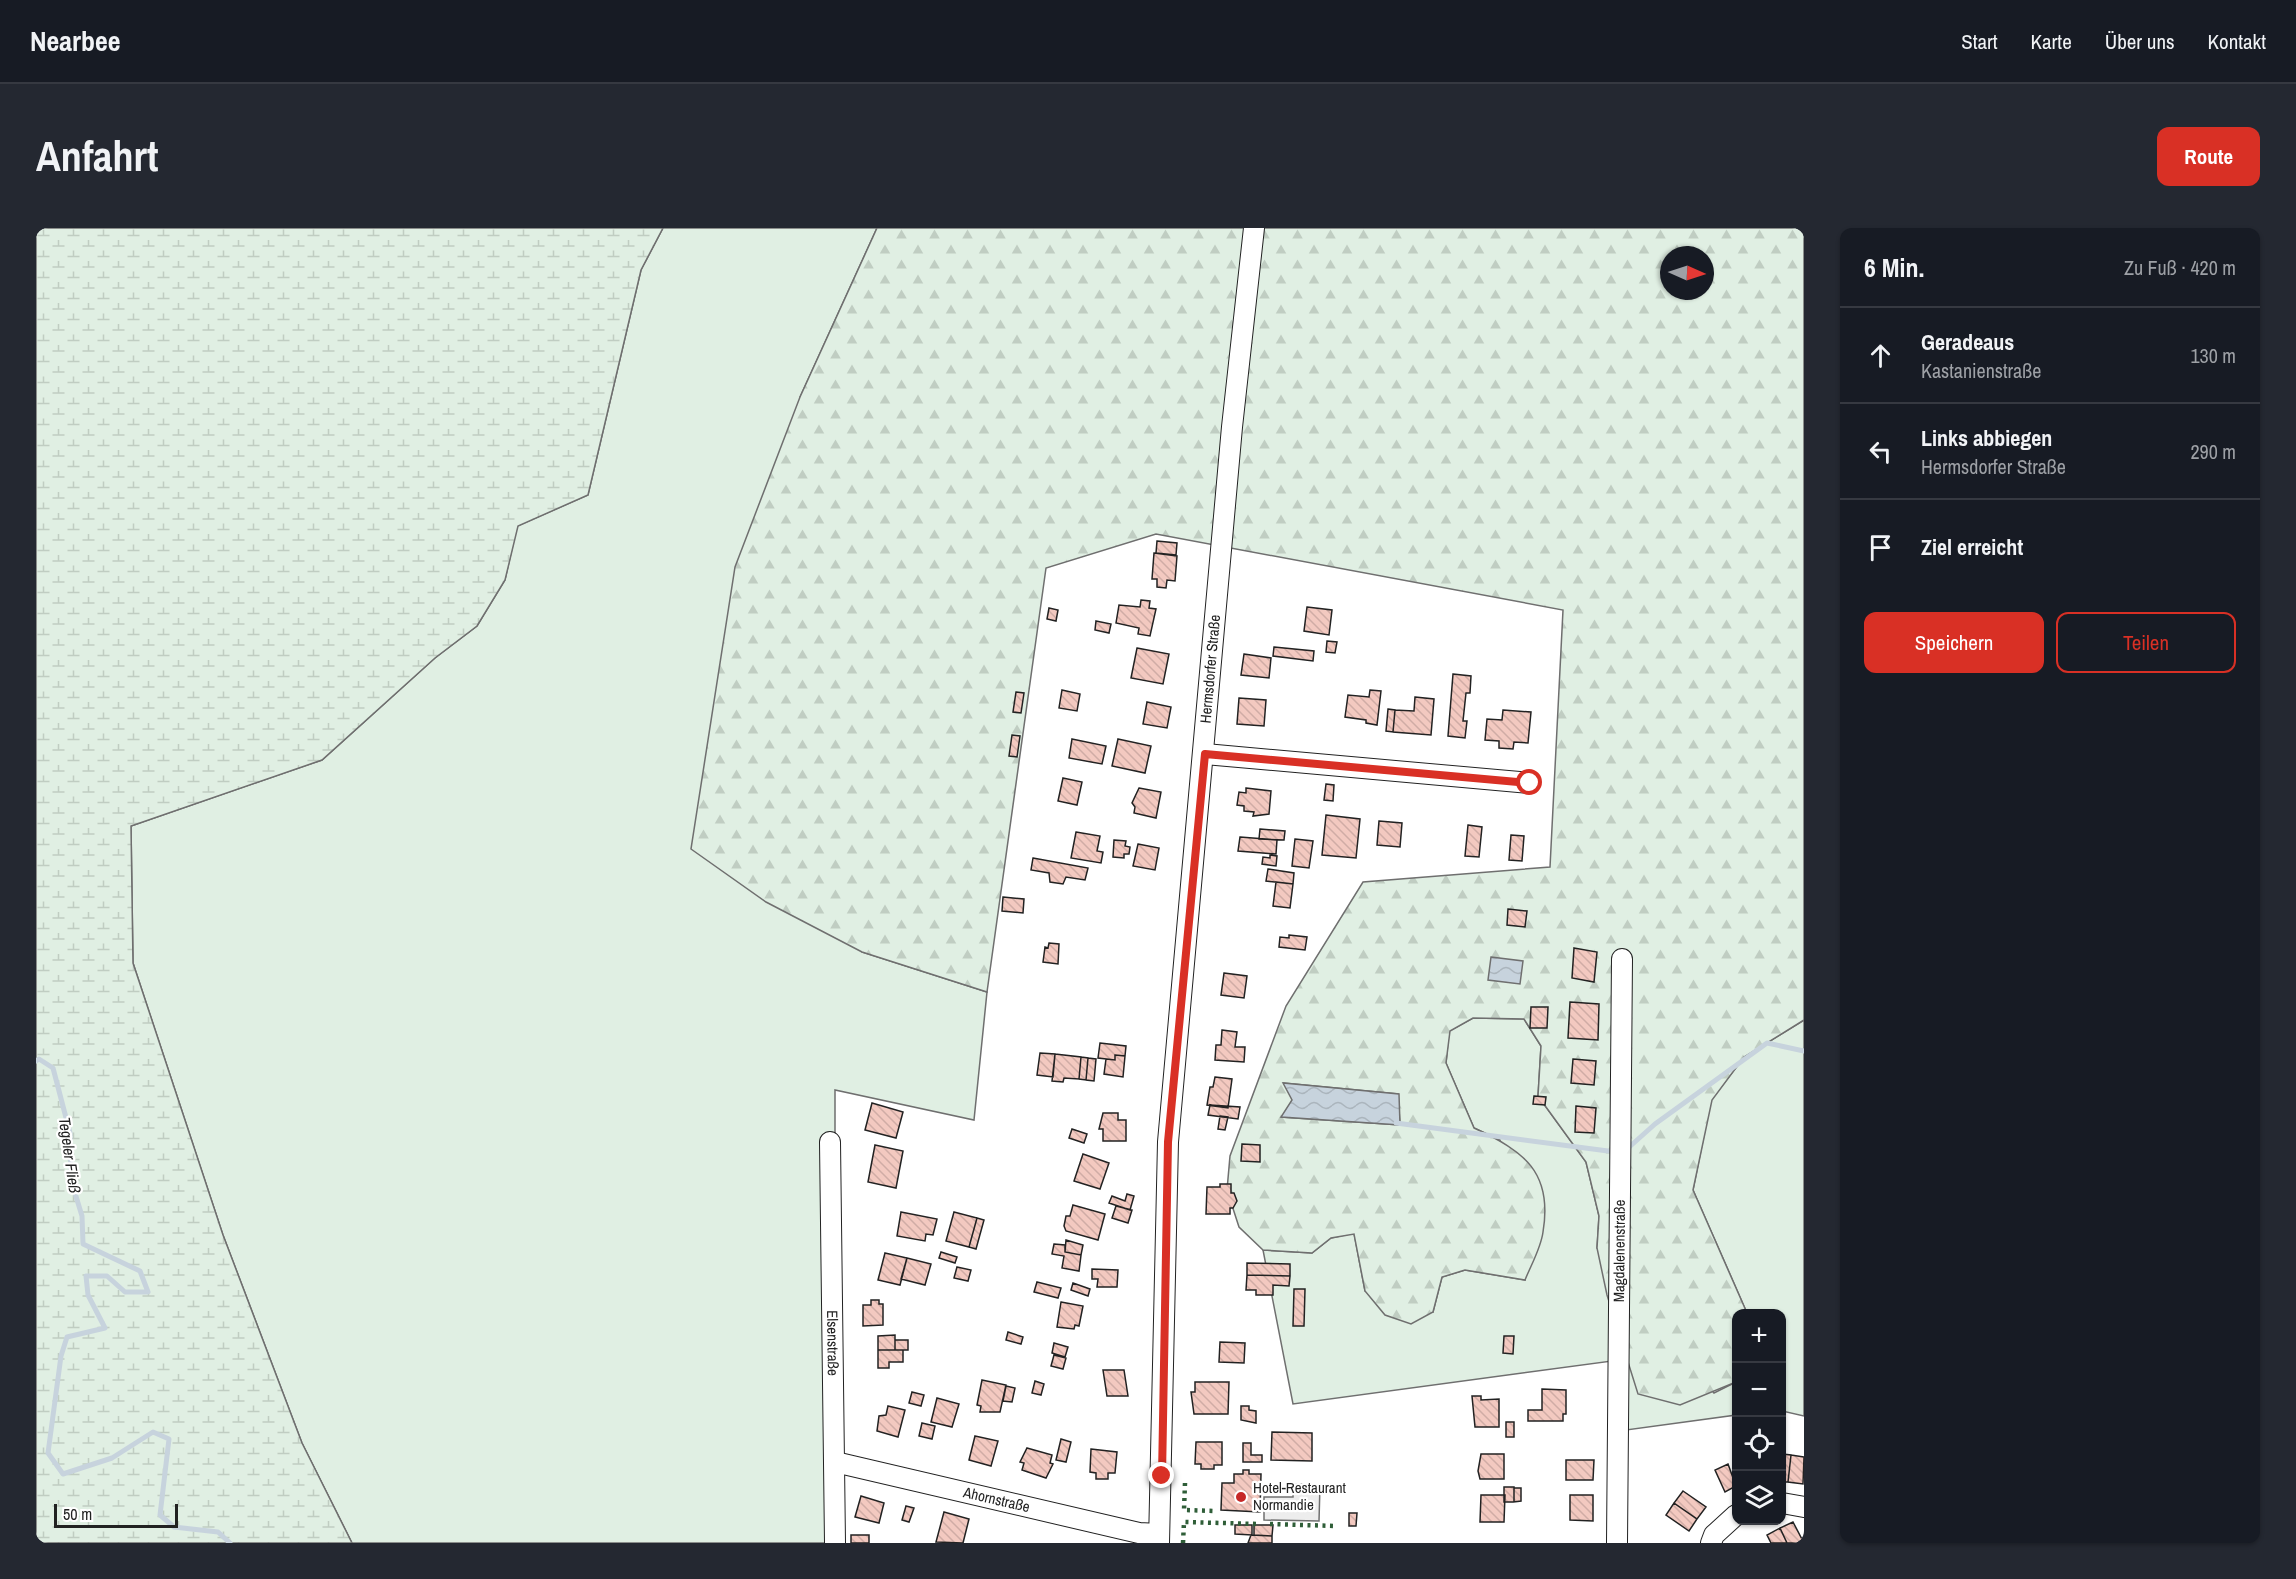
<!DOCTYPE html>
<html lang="de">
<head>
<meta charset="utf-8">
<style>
  :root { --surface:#171b24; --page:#242831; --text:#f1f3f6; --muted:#9ea1a6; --line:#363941; --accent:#d93025 }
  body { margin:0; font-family:"Archivo Narrow",sans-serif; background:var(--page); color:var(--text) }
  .controls { position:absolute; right:18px; bottom:18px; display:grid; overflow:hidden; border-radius:12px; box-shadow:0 2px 4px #0004 }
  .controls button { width:54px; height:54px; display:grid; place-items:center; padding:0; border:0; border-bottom:2px solid var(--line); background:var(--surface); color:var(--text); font:30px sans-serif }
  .compass { position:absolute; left:1624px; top:18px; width:54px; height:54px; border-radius:50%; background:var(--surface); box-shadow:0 2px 4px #0004; rotate:93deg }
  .scale { position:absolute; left:18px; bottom:15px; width:124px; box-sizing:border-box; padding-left:6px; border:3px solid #222; border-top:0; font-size:16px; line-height:21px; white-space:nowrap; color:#222; -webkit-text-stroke:4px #fff; paint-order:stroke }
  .stop { position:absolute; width:18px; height:18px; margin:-14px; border:4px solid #d93025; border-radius:50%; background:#fff }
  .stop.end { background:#d93025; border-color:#fff; box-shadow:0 2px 6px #0008 }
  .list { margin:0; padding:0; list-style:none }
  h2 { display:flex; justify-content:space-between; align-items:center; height:78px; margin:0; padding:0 24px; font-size:26px }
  h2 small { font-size:20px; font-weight:400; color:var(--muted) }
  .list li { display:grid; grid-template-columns:39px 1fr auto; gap:18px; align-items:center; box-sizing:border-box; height:96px; padding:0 24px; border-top:2px solid var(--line) }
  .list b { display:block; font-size:22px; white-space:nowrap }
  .list p { margin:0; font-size:20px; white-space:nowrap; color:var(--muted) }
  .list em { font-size:20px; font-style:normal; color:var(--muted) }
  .actions { display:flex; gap:12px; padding:18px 24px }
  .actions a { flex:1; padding:14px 0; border:2px solid var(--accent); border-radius:12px; text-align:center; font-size:21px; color:var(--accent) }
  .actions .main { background:var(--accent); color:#fff }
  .icon { flex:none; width:33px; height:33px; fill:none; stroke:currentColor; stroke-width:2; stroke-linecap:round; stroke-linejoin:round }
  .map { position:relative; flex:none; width:1768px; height:1315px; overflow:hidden; border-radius:12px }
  header { display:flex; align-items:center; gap:36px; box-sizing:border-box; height:84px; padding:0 30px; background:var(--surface); border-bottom:2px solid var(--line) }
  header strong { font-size:28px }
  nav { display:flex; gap:33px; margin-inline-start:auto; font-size:21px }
  .intro { display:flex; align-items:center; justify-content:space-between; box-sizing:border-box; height:144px; padding:0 36px }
  h1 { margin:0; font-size:42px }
  .button { padding:15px 27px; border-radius:12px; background:var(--accent); color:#fff; font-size:21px; font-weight:700 }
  main { display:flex; gap:36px; padding:0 36px }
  aside { flex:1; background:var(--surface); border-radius:12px; box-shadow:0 2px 4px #0004 }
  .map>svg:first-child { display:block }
</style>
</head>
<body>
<header>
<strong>Nearbee</strong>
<nav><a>Start</a><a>Karte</a><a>Über uns</a><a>Kontakt</a></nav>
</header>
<div class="intro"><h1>Anfahrt</h1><a class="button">Route</a></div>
<main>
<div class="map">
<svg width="1768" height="1315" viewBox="0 0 1768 1315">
  <defs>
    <pattern id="forest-firs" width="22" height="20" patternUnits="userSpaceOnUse" patternTransform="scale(1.5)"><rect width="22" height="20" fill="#e0efe3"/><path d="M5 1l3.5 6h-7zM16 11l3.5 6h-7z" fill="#c0cdc2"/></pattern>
    <pattern id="wetland-marsh" width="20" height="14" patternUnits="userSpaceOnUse" patternTransform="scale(1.5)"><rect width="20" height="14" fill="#e0efe3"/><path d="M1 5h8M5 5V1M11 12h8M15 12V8" fill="none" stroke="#c0cdc2"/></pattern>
    <pattern id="water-waves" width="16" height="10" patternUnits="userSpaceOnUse" patternTransform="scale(1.5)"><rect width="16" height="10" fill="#c7d3dd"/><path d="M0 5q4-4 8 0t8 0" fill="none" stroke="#abb5bd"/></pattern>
    <pattern id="building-back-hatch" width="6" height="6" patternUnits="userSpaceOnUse" patternTransform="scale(1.5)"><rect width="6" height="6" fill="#f3c9c0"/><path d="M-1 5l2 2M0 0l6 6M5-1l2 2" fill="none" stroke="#d0aca5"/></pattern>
  </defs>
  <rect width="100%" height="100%" fill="#fff"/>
  <!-- grass -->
  <path fill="#e0efe3" stroke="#6f6f6f" stroke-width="1.5" d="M627 0H841L764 169 826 724 951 764 938 892 799 862V1315H316L266 1215 187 1007 97 735 95 598 286 532 399 430 441 398 469 352 481 298 552 267 605 42Z
    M1437 790 1488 791 1505 818 1502 868 1550 934 1563 988 1561 1020 1678 1165 1700 1154V1187L1583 1203V1132L1257 1176 1227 1022 1276 1025 1295 1010 1318 1005 1329 1063 1397 1084 1406 1049 1429 1042 1489 1052 1464 912 1438 900 1410 835 1413 803Z
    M1768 792V1188L1746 1183V1086L1711 1085 1657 962 1675 872 1708 829Z"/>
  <!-- forest -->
  <path fill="url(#forest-firs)" stroke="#6f6f6f" stroke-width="1.5" fill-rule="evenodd" d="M841 0H1768V792L1708 829 1676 872 1657 962 1711 1085 1700 1086V1154L1644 1177 1602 1166 1571 1067 1561 1020 1563 988 1550 934 1502 868 1505 818 1488 791 1437 790 1414 803 1410 835 1438 900C1488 923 1517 944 1507 1004 1505 1020 1495 1037 1489 1052L1429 1042 1406 1049 1397 1084 1375 1096 1349 1087 1329 1063 1318 1006 1295 1010 1276 1025 1227 1022 1203 999 1191 962 1194 928 1250 778 1327 654 1514 639 1527 382 1120 306 1010 340 951 764 826 724 730 674 655 621 699 339 764 169ZM1633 27H1669V63H1633ZM1248 855 1362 866 1364 897 1246 889 1257 872Z"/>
  <!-- wetland -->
  <path fill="url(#wetland-marsh)" stroke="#6f6f6f" stroke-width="1.5" d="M0 0H627L605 42 552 267 482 298 469 352 441 398 399 430 286 532 95 598 97 735 187 1007 266 1215 316 1315H0Z"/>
  <!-- parking -->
  <path fill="#ededed" stroke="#6f6f6f" stroke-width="1.5" d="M1258 1256 1284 1257 1283 1293 1228 1292V1269H1257Z"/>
  <!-- water -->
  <path fill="url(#water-waves)" stroke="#6f6f6f" stroke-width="1.5" d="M1455 729 1487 733 1484 756 1452 752Z
    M1247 855 1363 866 1364 897 1245 889 1256 872Z"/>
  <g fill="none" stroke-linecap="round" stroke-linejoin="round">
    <!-- stream -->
    <path stroke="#c7d3dd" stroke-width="5" d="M0 833 3 831 17 840 34 905 35 952 46 988 47 1016 104 1043 112 1064H89L71 1048H50L52 1067 69 1100 31 1109 25 1128 12 1225 27 1246 76 1230 117 1204 133 1211 124 1287 138 1299 182 1304 194 1315
      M1360 895 1572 923
      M1591 921 1619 896 1731 815 1768 823"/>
  </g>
  <!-- building -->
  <path fill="url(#building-back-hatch)" stroke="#222" stroke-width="1.5" d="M1121 313 1141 315 1140 327 1120 325Z
    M1118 325 1141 328 1139 353 1131 352 1130 360 1121 359V351H1116Z
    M1105 372 1114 373 1113 380 1120 381 1114 408 1102 406 1103 400 1080 395 1083 377 1104 379Z
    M1271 379 1296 382 1293 407 1268 403Z
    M1013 380 1022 382 1020 393 1011 391Z
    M1060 393 1075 396 1073 405 1059 402Z
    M1291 413 1301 414 1299 425 1290 424Z
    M1238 419 1278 423 1277 433 1237 428Z
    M1101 420 1133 426 1127 456 1095 450Z
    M1208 426 1235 430 1233 450 1205 447Z
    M1417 446 1435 448 1434 465H1430L1427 493H1431L1429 510 1412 508Z
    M1026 462 1044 466 1041 483 1023 480Z
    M1334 462 1345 463 1341 497 1330 495V492L1309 489 1312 467 1333 469Z
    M980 464 988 465 985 485 977 484Z
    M1379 469 1398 471 1395 507 1357 504 1359 482 1378 483Z
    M1203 470 1230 472 1228 498 1201 496Z
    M1111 474 1135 479 1131 500 1107 496Z
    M1352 481 1359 482 1357 504 1350 503Z
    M1467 482 1495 484 1492 515 1478 514 1477 521 1463 520V513L1449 512 1451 491 1466 492Z
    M976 507 984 508 981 529 973 528Z
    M1036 511 1070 518 1066 536 1033 530Z
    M1082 511 1115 518 1109 545 1076 538Z
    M1027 550 1046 554 1041 577 1022 573Z
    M1290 556 1298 557 1297 573 1288 572Z
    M1103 560 1125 564 1120 590 1098 585 1099 579 1096 575Z
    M1210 560 1235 563 1233 586 1217 588 1218 584 1208 583V578L1201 577 1203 564 1210 565Z
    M1290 587 1324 591 1320 630 1286 627Z
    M1343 593 1366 595 1364 619 1341 617Z
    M1432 597 1446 599 1443 629 1429 628Z
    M1224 601 1249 603 1248 612 1223 611Z
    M1040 604 1064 608 1061 623 1067 624 1065 635 1035 630Z
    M1475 607 1488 608 1486 633 1473 632Z
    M1204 609 1241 612 1240 626 1202 623Z
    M1259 611 1277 613 1273 640 1256 638Z
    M1078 612 1090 613 1089 618 1094 619 1093 626H1088V630L1077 629Z
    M1102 616 1123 620 1119 642 1097 638Z
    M1234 627 1241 628 1240 638 1226 636 1227 629 1234 630Z
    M997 630 1052 640 1049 652 1030 649 1027 656 1014 654 1013 645 995 642Z
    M1232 641 1258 645 1257 656 1230 653Z
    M1240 654 1257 656 1254 680 1237 678Z
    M967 669 988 671 987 685 966 683Z
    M1472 681 1491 683 1489 699 1471 697Z
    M1253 707 1271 709 1269 722 1243 719 1244 709 1253 710Z
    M1013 715 1023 716 1022 736 1007 734 1009 719 1012 720Z
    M1538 720 1561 724 1558 754 1536 750Z
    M1188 745 1211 748 1208 770 1185 767Z
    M1534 774 1563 776 1562 812 1532 810Z
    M1495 779H1512L1511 800H1494Z
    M1186 802 1201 804 1199 819H1209L1208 834 1179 832 1180 817H1185Z
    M1064 815 1090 818 1089 828 1079 827V832L1062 830Z
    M1004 825 1019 826 1017 849 1001 847Z
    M1019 826 1045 829 1043 851 1028 850 1027 854 1016 853Z
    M1079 827 1089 828 1087 849 1068 846 1070 831 1079 832Z
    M1045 829 1052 830 1050 852 1043 851Z
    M1052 830 1060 831 1058 853 1050 852Z
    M1537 831 1560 833 1558 857 1535 855Z
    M1179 849 1196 851 1192 880 1171 877 1174 859H1177Z
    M1498 868 1510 869 1509 877 1497 876Z
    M836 875 867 884 860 910 829 902Z
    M1174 877 1204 879 1202 891 1172 887Z
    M1540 878 1560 880 1558 905 1539 904Z
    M1067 885H1082V892H1090V913H1067V901H1063Z
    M1184 888 1192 889 1189 902 1182 901Z
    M1036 901 1051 906 1048 915 1033 910Z
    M1206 916 1224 917V934L1205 933Z
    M839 917 867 923 860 960 832 954Z
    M1047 926 1073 935 1064 961 1038 953Z
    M1184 956H1195V965H1198L1201 973 1197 980H1194V986H1170L1171 959H1184Z
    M1091 966 1098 968 1094 982 1073 975 1076 968 1089 973Z
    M1037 977 1069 986 1062 1012 1030 1003 1028 998 1030 988H1034Z
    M1080 978 1096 982 1092 995 1076 990Z
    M865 984 901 991 897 1007 890 1006 889 1013 861 1008Z
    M918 984 941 990 933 1019 910 1013Z
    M941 990 948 992 940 1021 933 1019Z
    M1030 1012 1047 1017 1045 1027 1029 1024Z
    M1018 1016 1029 1017V1024L1045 1027 1043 1043 1026 1040 1028 1028 1016 1026Z
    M905 1024 921 1029 919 1035 903 1030Z
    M849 1025 871 1030 864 1057 842 1052Z
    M871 1030 895 1036 889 1057 865 1051Z
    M1211 1035 1254 1036V1048L1211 1047Z
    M921 1039 935 1042 932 1053 918 1050Z
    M1056 1041 1082 1042 1081 1059H1061L1062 1051H1056Z
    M1211 1047 1254 1048 1253 1058 1237 1057V1067H1220V1062H1210Z
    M1001 1054 1025 1060 1022 1070 998 1064Z
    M1037 1055 1054 1061 1052 1068 1035 1062Z
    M1258 1061H1269L1268 1098H1257Z
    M835 1072H843V1076H847V1097L827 1098V1077H835Z
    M1025 1074 1047 1078 1043 1098 1039 1097 1038 1101 1021 1099Z
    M972 1104 987 1109 985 1116 970 1112Z
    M859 1107V1122H842V1108Z
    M1468 1108H1478L1477 1126 1467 1125Z
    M859 1112H872V1122H859Z
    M1184 1114 1209 1115 1208 1135 1183 1134Z
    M1018 1115 1032 1119 1029 1129 1016 1125Z
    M842 1122H867V1134H853V1140H842Z
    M1018 1127 1030 1130 1027 1141 1015 1138Z
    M1067 1142H1088L1092 1168H1071Z
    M946 1152 970 1157 964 1184H944L945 1178 941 1177Z
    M999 1153 1008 1156 1005 1167 996 1165Z
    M1159 1154H1193L1192 1186H1158L1155 1164H1159Z
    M970 1158 979 1160 976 1174 967 1173Z
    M1506 1161 1530 1162V1186H1527V1193H1492V1182H1506Z
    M876 1164 888 1167 885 1178 873 1175Z
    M1436 1168H1445V1172L1463 1171V1199H1439Z
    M901 1170 923 1176 916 1199 895 1194Z
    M852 1178 869 1182 862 1209 841 1203 843 1188 850 1187Z
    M1205 1178H1213V1182L1220 1183V1195L1205 1192Z
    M1470 1194H1478V1209H1470Z
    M886 1195 899 1198 896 1211 883 1208Z
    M1236 1204 1276 1205V1233L1235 1232Z
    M939 1208 962 1213 955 1238 933 1232Z
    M1025 1211 1035 1214 1030 1234 1020 1232Z
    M1160 1214H1186V1237H1178V1241H1165V1236H1159Z
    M1207 1215H1215V1227H1226V1234H1207Z
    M991 1220 1016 1227 1014 1235 1017 1236 1010 1250 986 1242 988 1235 984 1234Z
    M1055 1221 1081 1224 1079 1245H1072V1251H1060V1245L1054 1244Z
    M1445 1226H1468V1251H1444L1442 1243Z
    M1746 1226 1755 1227 1752 1254H1746Z
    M1755 1227 1768 1229 1767 1256 1752 1254Z
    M1530 1232H1558L1557 1252H1530Z
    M1692 1236 1700 1258 1689 1264 1679 1242Z
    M1207 1242H1213V1246H1225L1224 1284 1185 1282 1186 1255H1198V1246H1207Z
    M1468 1259H1478V1274H1468Z
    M1478 1260H1485V1273L1478 1274Z
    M1647 1263 1670 1279 1661 1291 1638 1275Z
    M1445 1267H1469L1468 1294H1444Z
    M1534 1267H1557V1293L1534 1292Z
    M825 1268 848 1275 843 1295 819 1289Z
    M1638 1275 1661 1291 1653 1303 1630 1287Z
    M870 1278 878 1280 873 1294 866 1292Z
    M908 1284 933 1291 927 1315 900 1314Z
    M1313 1285H1321L1320 1298H1313Z
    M1757 1294 1768 1315H1751L1744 1300Z
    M1199 1297H1216V1307L1199 1306Z
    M1218 1297H1237L1236 1308 1218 1307Z
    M1744 1300 1751 1315H1735L1731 1307Z
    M815 1307H833V1315H815Z
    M1215 1307 1236 1308V1315H1212Z"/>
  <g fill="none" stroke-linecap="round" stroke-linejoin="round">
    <defs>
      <g id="minor">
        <path d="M1169 526 1494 555"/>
        <path id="s1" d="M794 914 799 1315"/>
        <path id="s2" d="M799 1234 1103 1305 1123 1306"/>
        <path d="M1746 1275 1768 1279"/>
        <path id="s3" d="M1123 1315 1132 914 1196 199 1218 0"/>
        <path id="s4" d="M1581 1315 1586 731"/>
        <path d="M1675 1315 1678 1307 1700 1287"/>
      </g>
    </defs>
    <!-- minor casing -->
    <use href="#minor" stroke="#222" stroke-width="22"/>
    <!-- minor -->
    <use href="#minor" stroke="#fff" stroke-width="20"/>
    <!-- hedge -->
    <path stroke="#2f5e38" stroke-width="4.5" stroke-dasharray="3 4.5" stroke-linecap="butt" d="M1149 1255 1148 1282 1179 1283
      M1234 1296 1300 1298
      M1147 1315 1148 1294 1223 1296"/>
  </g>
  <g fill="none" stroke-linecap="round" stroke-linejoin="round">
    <!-- route -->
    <path stroke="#d93025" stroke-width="8" d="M1126 1248 1132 914 1169 526 1494 555"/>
  </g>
  <!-- markers -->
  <circle fill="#c62828" stroke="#fff" stroke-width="2" cx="1205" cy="1269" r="6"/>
  <g text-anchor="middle" stroke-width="4.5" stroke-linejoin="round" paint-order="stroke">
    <!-- street labels -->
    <g font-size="15" fill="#222" stroke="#fff">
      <text dy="5" stroke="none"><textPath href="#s3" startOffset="876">Hermsdorfer Straße</textPath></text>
      <text dy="5" stroke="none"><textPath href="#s4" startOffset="292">Magdalenenstraße</textPath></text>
      <text dy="5" stroke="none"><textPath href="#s1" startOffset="201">Elsenstraße</textPath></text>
      <text dy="5" stroke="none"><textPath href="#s2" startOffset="166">Ahornstraße</textPath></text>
    </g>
    <!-- poi labels -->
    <g font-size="15" fill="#222" stroke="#fff" text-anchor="start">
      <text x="1217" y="1265">Hotel-Restaurant<tspan x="1217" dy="17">Normandie</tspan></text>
    </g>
    <!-- water labels -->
    <g font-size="16" font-style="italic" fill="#222" stroke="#fff">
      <text transform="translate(34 927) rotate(82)" y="6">Tegeler Fließ</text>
    </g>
  </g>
</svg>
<div class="controls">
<button>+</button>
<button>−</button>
<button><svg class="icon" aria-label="locate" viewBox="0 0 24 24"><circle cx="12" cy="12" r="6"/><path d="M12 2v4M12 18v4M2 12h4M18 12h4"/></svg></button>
<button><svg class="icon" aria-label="layers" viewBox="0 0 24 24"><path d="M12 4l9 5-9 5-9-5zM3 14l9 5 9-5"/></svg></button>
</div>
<svg class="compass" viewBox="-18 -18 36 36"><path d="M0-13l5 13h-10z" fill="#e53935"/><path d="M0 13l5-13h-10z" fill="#9ea1a6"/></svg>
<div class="scale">50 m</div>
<div class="stop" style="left:1494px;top:555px"></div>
<div class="stop end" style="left:1126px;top:1248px"></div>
</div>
<aside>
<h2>6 Min.<small>Zu Fuß · 420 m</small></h2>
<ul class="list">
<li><svg class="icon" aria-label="ahead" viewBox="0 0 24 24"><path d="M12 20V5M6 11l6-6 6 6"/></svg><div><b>Geradeaus</b><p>Kastanienstraße</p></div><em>130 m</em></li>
<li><svg class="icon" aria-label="left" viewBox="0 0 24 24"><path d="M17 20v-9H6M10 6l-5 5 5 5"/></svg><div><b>Links abbiegen</b><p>Hermsdorfer Straße</p></div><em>290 m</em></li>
<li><svg class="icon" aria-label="arrive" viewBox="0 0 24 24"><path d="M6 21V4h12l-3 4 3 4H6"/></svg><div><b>Ziel erreicht</b></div></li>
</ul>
<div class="actions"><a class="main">Speichern</a><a>Teilen</a></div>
</aside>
</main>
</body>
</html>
